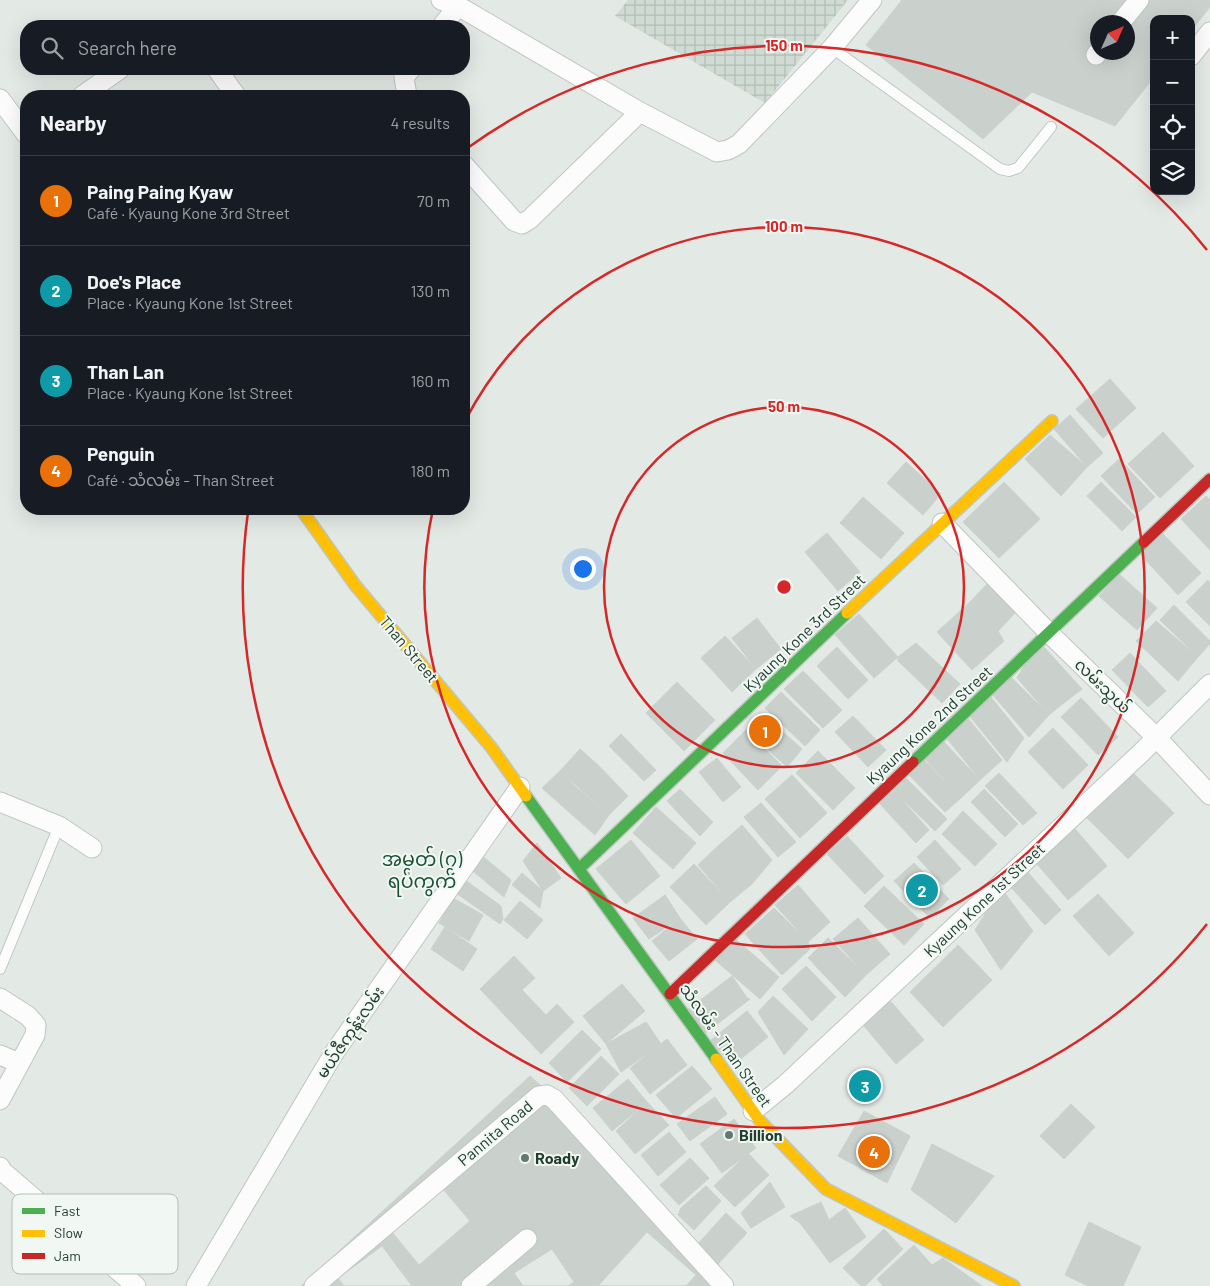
<!DOCTYPE html>
<html lang="en">
<head>
<meta charset="utf-8">
<style>
  :root { --surface:#171b24; --page:#20242c; --text:#f1f3f6; --muted:#9ea1a6; --line:#363941; --accent:#64796e }
  body { margin:0; font-family:Barlow,"Noto Sans Myanmar",sans-serif; background:var(--page); color:var(--text) }
  .controls { position:absolute; right:15px; top:15px; display:grid; overflow:hidden; border-radius:10px; box-shadow:0 5px 20px #0002 }
  .controls button { width:45px; height:45px; display:grid; place-items:center; padding:0; border:0; border-bottom:1px solid var(--line); background:var(--surface); color:var(--text); font:25px sans-serif }
  .compass { position:absolute; left:1090px; top:15px; width:45px; height:45px; border-radius:50%; background:var(--surface); box-shadow:0 5px 20px #0002; rotate:45deg }
  .you { position:absolute; left:582px; top:568px; width:18px; height:18px; margin:-12px; border:4px solid #fff; border-radius:50%; background:#1a73e8; box-shadow:0 0 0 8px #1a73e833 }
  .badge { display:grid; place-items:center; width:32px; height:32px; border-radius:50%; background:var(--accent); color:#fff; font-size:16px; font-weight:700 }
  .pin { position:absolute; translate:-50% -50%; border:2px solid #fff; box-shadow:0 1px 5px #0006 }
  .list { margin:0; padding:0; list-style:none }
  h2 { display:flex; justify-content:space-between; align-items:center; height:65px; margin:0; padding:0 20px; font-size:21px }
  h2 small { font-size:16px; font-weight:400; color:var(--muted) }
  .list li { display:grid; grid-template-columns:32px 1fr auto; gap:15px; align-items:center; box-sizing:border-box; height:90px; padding:0 20px; border-top:1px solid var(--line) }
  .list b { display:block; font-size:19px; white-space:nowrap }
  .list p { margin:0; font-size:16px; white-space:nowrap; color:var(--muted) }
  .list em { font-size:16px; font-style:normal; color:var(--muted) }
  .icon { flex:none; width:28px; height:28px; fill:none; stroke:currentColor; stroke-width:2; stroke-linecap:round; stroke-linejoin:round }
  .map { position:relative; flex:none; width:1210px; height:1286px; overflow:hidden }
  .search { position:absolute; background:var(--surface); box-shadow:0 5px 20px #0002; left:20px; top:20px; width:450px; height:55px; display:flex; align-items:center; gap:12px; box-sizing:border-box; padding:0 18px; border-radius:20px; color:var(--muted); font-size:19px }
  .panel { position:absolute; background:var(--surface); box-shadow:0 5px 20px #0002; left:20px; top:90px; width:450px; height:425px; border-radius:20px }
  .map>svg:first-child { display:block }
</style>
</head>
<body>
<div class="map">
<svg width="1210" height="1286" viewBox="0 0 1210 1286">
  <defs>
    <pattern id="industrial-grid" width="8" height="8" patternUnits="userSpaceOnUse" patternTransform="scale(1.25)"><rect width="8" height="8" fill="#d0dbd4"/><path d="M0 4h8M4 0v8" fill="none" stroke="#b2bdb6"/></pattern>
  </defs>
  <rect width="100%" height="100%" fill="#e3e9e5"/>
  <!-- industrial -->
  <path fill="url(#industrial-grid)" d="M628 0H848L765 103 615 16Z"/>
  <!-- building -->
  <path fill="#cad0cc" stroke="#cbd2ce" fill-rule="evenodd" d="M902 0H1210V7L1191 31V19H1154V77L1115 126 1032 92 983 139 866 45ZM1098 22H1128V52H1098Z
    M1110 379 1136 408 1103 438 1076 409Z
    M1070 415 1103 453 1087 467 1054 429Z
    M1163 432 1194 466 1160 498 1128 464Z
    M1050 435 1087 467 1061 496 1025 459Z
    M1119 459 1155 497 1137 514 1101 476Z
    M906 462 941 494 923 515 887 483Z
    M1004 482 1040 519 999 558 963 522Z
    M1101 482 1136 517 1122 531 1087 496Z
    M1206 496 1210 500V550L1181 519Z
    M863 497 904 533 881 559 840 523Z
    M1161 532 1201 573 1178 595 1139 553Z
    M827 533 860 572 838 591 805 552Z
    M1119 574 1157 608 1137 630 1099 596Z
    M1208 580 1210 583V626L1186 602Z
    M987 584 1016 612 998 631 969 603Z
    M969 603 998 631 1004 641 972 670 937 632Z
    M1174 605 1210 641V644L1198 657 1160 620Z
    M859 614 898 657 874 678 835 635Z
    M757 618 781 649 756 669 732 638Z
    M1156 621 1198 657 1178 681 1136 641Z
    M725 636 756 669 732 692 701 658Z
    M916 643 960 684 942 703 898 661V657Z
    M837 647 868 680 848 699 817 666Z
    M1044 647 1082 689 1060 706 1024 666Z
    M1130 653 1166 691 1148 707 1112 670Z
    M1024 666 1060 706 1049 715 1017 678Z
    M803 671 842 710 823 728 784 689Z
    M1011 677 1049 715 1029 737 992 694Z
    M677 682 715 720 684 751 646 713Z
    M781 692 820 730 805 746 765 708Z
    M990 696 1024 738 1007 762 968 714Z
    M1081 698 1118 737 1098 755 1061 717Z
    M762 713 802 749 787 767 746 730Z
    M853 716 886 750 868 767 835 732Z
    M966 716 1002 760 980 780 945 736Z
    M1053 728 1088 765 1063 789 1028 752Z
    M746 730 782 766 758 790 723 753Z
    M621 734 656 770 644 781 609 746Z
    M943 741 980 780 961 798 924 758Z
    M580 749 598 765 578 787 560 771Z
    M818 751 855 788 833 810 796 773Z
    M717 758 741 787 723 802 699 772Z
    M924 760 961 798 945 812 909 775Z
    M598 765 628 796 609 815 578 787Z
    M1130 770 1174 813 1128 859 1085 816Z
    M560 771 576 787 560 804 542 788Z
    M999 773 1037 813 1023 825 985 786Z
    M792 775 827 813 800 838 765 799Z
    M906 778 947 819 935 831 894 791Z
    M576 787 609 815 595 835 560 804Z
    M680 789 713 822 700 836 667 801Z
    M984 789 1018 824 1005 837 971 802Z
    M894 791 929 830 916 843 879 803Z
    M761 803 796 842 778 857 744 817Z
    M656 807 696 843 673 869 633 833Z
    M963 811 997 844 975 866 942 834Z
    M1070 823 1107 866 1068 900 1031 857Z
    M742 825 772 860 752 884 718 846Z
    M847 836 884 876 865 894 827 854Z
    M631 840 660 876 626 904 596 869Z
    M935 840 961 869 943 885 917 857Z
    M537 843 561 878 543 891 523 861Z
    M718 846 752 884 730 902 698 865Z
    M479 853 511 880 504 897 468 867Z
    M914 863 949 899 930 918 894 881Z
    M694 864 730 902 706 925 670 887Z
    M1025 869 1061 910 1045 925 1008 884Z
    M522 873 543 891 540 908 512 885Z
    M465 880 501 906 503 919 500 924 456 893Z
    M798 885 830 922 808 942 775 905Z
    M884 886 924 924 904 945 864 906Z
    M1001 888 1033 931 1001 970 975 930Z
    M1098 894 1134 933 1109 956 1073 916Z
    M665 895 680 918 649 939 633 918Z
    M453 898 483 915 469 941 439 923Z
    M520 901 543 920 527 939 504 920Z
    M774 908 808 942 810 949 782 975 745 934Z
    M680 918 697 939 669 961 652 941Z
    M858 918 890 954 866 975 833 939Z
    M445 927 477 949 463 971 431 949Z
    M733 937 779 977 760 999 715 960Z
    M828 938 866 975 845 997 808 958Z
    M958 945 992 980 943 1027 910 992Z
    M514 956 535 978 522 990 546 1015 557 1004 574 1022 541 1054 480 989Z
    M806 966 836 997 812 1021 782 989Z
    M732 976 747 998 750 999 703 1035 686 1011Z
    M622 984 645 1011 606 1044 583 1016Z
    M773 996 808 1029 784 1055 758 1012Z
    M887 997 924 1040 896 1064 859 1020Z
    M747 1011 768 1037 732 1066 711 1040Z
    M646 1022 661 1044 621 1072 606 1044Z
    M582 1030 601 1049 567 1082 549 1063Z
    M667 1039 687 1065 650 1094 630 1068Z
    M601 1056 619 1074 587 1106 569 1088Z
    M692 1066 712 1089 676 1118 656 1095Z
    M530 1076 577 1117 720 1286H301Z
    M628 1079 647 1102 612 1131 593 1108Z
    M715 1097 727 1114 690 1141 677 1124Z
    M647 1102 669 1125 635 1154 616 1131Z
    M1071 1104 1095 1127 1064 1159 1040 1136Z
    M864 1111 910 1136 887 1183 838 1156Z
    M734 1119 756 1148 722 1173 700 1144Z
    M669 1132 686 1152 658 1176 641 1155Z
    M932 1144 994 1176 956 1223 911 1190Z
    M748 1153 769 1175 735 1207 714 1186Z
    M690 1158 709 1178 679 1205 660 1185Z
    M770 1182 785 1207 751 1228 741 1213Z
    M706 1186 721 1201 694 1230 678 1215 681 1208Z
    M443 1189 470 1221 419 1265 392 1232Z
    M821 1202 829 1220 845 1208 866 1237 830 1263 800 1223 790 1216Z
    M726 1213 747 1233 717 1265 696 1246Z
    M1089 1222 1141 1247 1123 1286H1088L1065 1275Z
    M884 1229 903 1249 865 1286H861L843 1268Z
    M647 1232 696 1275 686 1286H598Z
    M914 1245 932 1265 909 1286H883L877 1279Z
    M382 1246 412 1286H344L338 1278Z
    M552 1249 574 1282 568 1286H523L514 1273Z
    M943 1258 982 1286H909L932 1265Z"/>
  <g fill="none" stroke-linecap="round" stroke-linejoin="round">
    <defs>
      <path id="lane" d="M832 48 1000 169 1009 171 1018 168 1051 127
        M0 969 59 826"/>
      <path id="street" d="M441 0 458 6 640 112 717 152 728 150 739 144 832 48 872 0
        M1121 22 1139 0
        M442 26 458 6
        M1096 55 1098 52
        M1191 56 1210 32
        M217 69 236 96
        M82 96 120 69
        M407 96 404 77 411 69
        M0 99 26 134
        M464 165 514 221 522 224 530 219 640 112
        M942 523 1050 634 1157 738 1210 795
        M0 802 59 826 92 848
        M0 998 28 1016 36 1025 35 1035 0 1100
        M0 1055 19 1063
        M753 1111 785 1085 1141 753 1210 684
        M0 1167 2 1171 136 1286
        M196 1286 334 1053 520 787
        M314 1286 539 1096 547 1095 554 1099 724 1286
        M471 1286 527 1239"/>
      <path id="fast" d="M913 762 1144 542
        M526 796 716 1059
        M579 869 847 613"/>
      <path id="slow" d="M301 509 355 585 491 747 526 796
        M847 613 1052 421
        M716 1059 760 1121 826 1189 1014 1286"/>
      <path id="jam" d="M1144 542 1210 479
        M670 994 913 762"/>
    </defs>
    <!-- lane casing -->
    <use href="#lane" stroke="#c0c6c2" stroke-width="12"/>
    <!-- street casing -->
    <use href="#street" stroke="#c0c6c2" stroke-width="21"/>
    <!-- fast casing -->
    <use href="#fast" stroke="#bec7c2" stroke-width="14"/>
    <!-- slow casing -->
    <use href="#slow" stroke="#bec7c2" stroke-width="14"/>
    <!-- jam casing -->
    <use href="#jam" stroke="#bec7c2" stroke-width="14"/>
    <!-- lane -->
    <use href="#lane" stroke="#fbfcfb" stroke-width="10"/>
    <!-- street -->
    <use href="#street" stroke="#fbfcfb" stroke-width="19"/>
    <!-- fast -->
    <use href="#fast" stroke="#4caf50" stroke-width="11"/>
    <!-- slow -->
    <use href="#slow" stroke="#ffc107" stroke-width="11"/>
    <!-- jam -->
    <use href="#jam" stroke="#c62828" stroke-width="11"/>
  </g>
  <!-- distance rings -->
  <g fill="none" stroke="#d62828" stroke-width="2.5">
    <circle cx="784" cy="587" r="180"/>
    <path d="M465 421A360 360 0 1 1 433 509"/>
    <path d="M1207 924A541 541 0 0 1 248 512M466 149A541 541 0 0 1 1207 250"/>
  </g>
  <!-- markers -->
  <g fill="#64796e" stroke="#f1f8f3" stroke-width="2">
    <circle cx="729" cy="1135" r="5"/>
    <circle cx="525" cy="1158" r="5"/>
  </g>
  <g text-anchor="middle" stroke-width="4" stroke-linejoin="round" paint-order="stroke">
    <!-- street labels -->
    <g font-size="16" fill="#203d2e" stroke="#f1f8f3">
      <text transform="translate(804 633) rotate(-44)" y="6">Kyaung Kone 3rd Street</text>
      <text transform="translate(409 649) rotate(50)" y="6">Than Street</text>
      <text transform="translate(1103 686) rotate(44)" y="6">လမ်းသွယ်</text>
      <text transform="translate(929 725) rotate(-43)" y="6">Kyaung Kone 2nd Street</text>
      <text transform="translate(984 900) rotate(-43)" y="6">Kyaung Kone 1st Street</text>
      <text transform="translate(350 1032) rotate(-56)" y="6">မယ်ဇီကုန်းလမ်း</text>
      <text transform="translate(726 1045) rotate(55)" y="6">သံလမ်း - Than Street</text>
      <text transform="translate(495 1133) rotate(-40)" y="6">Pannita Road</text>
    </g>
    <!-- poi labels -->
    <g font-size="16" font-weight="bold" fill="#203d2e" stroke="#f1f8f3" text-anchor="start">
      <text x="739" y="1141">Billion</text>
      <text x="535" y="1164">Roady</text>
    </g>
    <!-- quarter labels -->
    <g font-size="19" fill="#1a5136" stroke="#f1f8f3">
      <text x="422" y="866">အမှတ် (၇)<tspan x="422" dy="22">ရပ်ကွက်</tspan></text>
    </g>
  </g>
  <!-- legend -->
  <rect x="12" y="1194" width="166" height="80" rx="8" fill="#f1f8f3" stroke="#b2c0b8" stroke-width="1"/>
  <rect x="22" y="1208" width="23" height="6" fill="#4caf50"/>
  <rect x="22" y="1230" width="23" height="7" fill="#ffc107"/>
  <rect x="22" y="1253" width="23" height="6" fill="#c62828"/>
  <g font-size="14" fill="#203d2e">
    <text x="54" y="1216">Fast</text>
    <text x="54" y="1238">Slow</text>
    <text x="54" y="1261">Jam</text>
  </g>
  <circle cx="784" cy="587" r="8" fill="#d62828" stroke="#f1f8f3" stroke-width="2.5"/>
  <g font-size="15" text-anchor="middle" font-weight="bold" fill="#d62828" stroke="#f1f8f3" stroke-width="4" stroke-linejoin="round" paint-order="stroke">
    <text x="784" y="51">150 m</text>
    <text x="784" y="232">100 m</text>
    <text x="784" y="412">50 m</text>
  </g>
</svg>
<div class="controls">
<button>+</button>
<button>−</button>
<button><svg class="icon" aria-label="locate" viewBox="0 0 24 24"><circle cx="12" cy="12" r="6"/><path d="M12 2v4M12 18v4M2 12h4M18 12h4"/></svg></button>
<button><svg class="icon" aria-label="layers" viewBox="0 0 24 24"><path d="M12 4l9 5-9 5-9-5zM3 14l9 5 9-5"/></svg></button>
</div>
<svg class="compass" viewBox="-18 -18 36 36"><path d="M0-13l5 13h-10z" fill="#e53935"/><path d="M0 13l5-13h-10z" fill="#9ea1a6"/></svg>
<div class="you"></div>
<div class="pin badge" style="left:765px;top:731px;background:#e8710a">1</div>
<div class="pin badge" style="left:922px;top:890px;background:#0f9aa8">2</div>
<div class="pin badge" style="left:865px;top:1086px;background:#0f9aa8">3</div>
<div class="pin badge" style="left:874px;top:1152px;background:#e8710a">4</div>
<div class="search"><svg class="icon" aria-label="search" viewBox="0 0 24 24"><circle cx="10" cy="10" r="6"/><path d="M15 15l6 6"/></svg>Search here</div>
<section class="panel">
<h2>Nearby<small>4 results</small></h2>
<ul class="list">
<li><span class="badge" style="background:#e8710a">1</span><div><b>Paing Paing Kyaw</b><p>Café · Kyaung Kone 3rd Street</p></div><em>70 m</em></li>
<li><span class="badge" style="background:#0f9aa8">2</span><div><b>Doe's Place</b><p>Place · Kyaung Kone 1st Street</p></div><em>130 m</em></li>
<li><span class="badge" style="background:#0f9aa8">3</span><div><b>Than Lan</b><p>Place · Kyaung Kone 1st Street</p></div><em>160 m</em></li>
<li><span class="badge" style="background:#e8710a">4</span><div><b>Penguin</b><p>Café · သံလမ်း - Than Street</p></div><em>180 m</em></li>
</ul>
</section>
</div>
</body>
</html>
